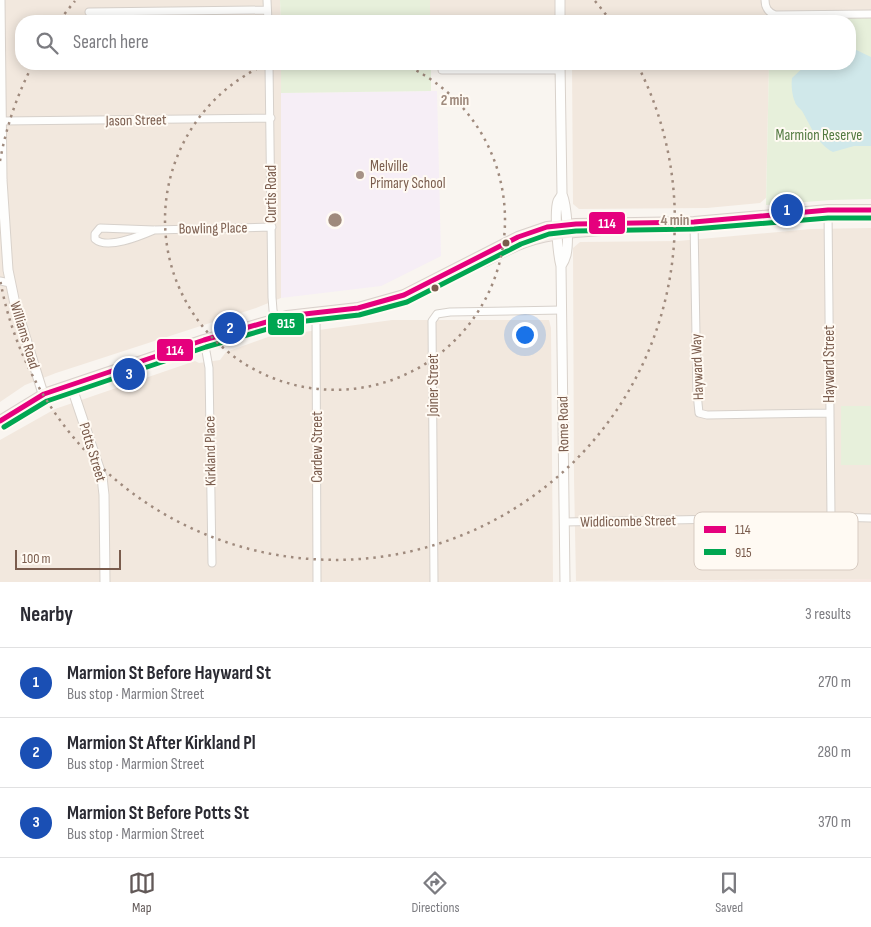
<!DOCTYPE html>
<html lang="en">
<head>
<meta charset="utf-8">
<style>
  :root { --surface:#fff; --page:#f7f7f7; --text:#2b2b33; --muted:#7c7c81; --line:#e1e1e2; --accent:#625958 }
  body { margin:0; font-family:"Sofia Sans Condensed",sans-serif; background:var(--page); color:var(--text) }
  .scale { position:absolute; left:15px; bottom:12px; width:106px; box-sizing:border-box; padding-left:5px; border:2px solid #7a5c4d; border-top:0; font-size:14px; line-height:18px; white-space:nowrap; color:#7a5c4d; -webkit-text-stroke:4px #fffaf3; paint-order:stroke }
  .you { position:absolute; left:524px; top:334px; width:18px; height:18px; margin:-12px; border:4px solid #fff; border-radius:50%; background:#1a73e8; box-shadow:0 0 0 8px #1a73e833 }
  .badge { display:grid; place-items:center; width:32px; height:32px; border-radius:50%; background:var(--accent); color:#fff; font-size:16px; font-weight:700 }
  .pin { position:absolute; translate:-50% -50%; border:2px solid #fff; box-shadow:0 1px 5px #0006 }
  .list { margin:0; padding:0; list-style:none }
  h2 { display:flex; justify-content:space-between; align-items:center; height:65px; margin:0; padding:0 20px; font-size:21px }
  h2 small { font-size:16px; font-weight:400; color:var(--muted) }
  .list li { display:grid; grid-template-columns:32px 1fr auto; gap:15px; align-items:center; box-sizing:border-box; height:70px; padding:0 20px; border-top:1px solid var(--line) }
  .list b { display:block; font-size:19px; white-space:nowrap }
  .list p { margin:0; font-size:16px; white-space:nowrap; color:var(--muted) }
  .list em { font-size:16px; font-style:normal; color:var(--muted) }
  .icon { flex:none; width:28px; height:28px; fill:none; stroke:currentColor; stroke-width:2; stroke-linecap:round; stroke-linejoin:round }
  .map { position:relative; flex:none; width:871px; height:582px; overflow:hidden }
  .search { position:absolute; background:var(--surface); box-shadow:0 2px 12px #0003; left:15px; right:15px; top:15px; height:55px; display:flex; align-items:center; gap:12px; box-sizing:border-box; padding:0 18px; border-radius:20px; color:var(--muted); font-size:19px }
  .sheet { height:275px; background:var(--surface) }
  nav { display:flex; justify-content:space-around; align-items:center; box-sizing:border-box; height:70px; border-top:1px solid var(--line); background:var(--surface); font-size:14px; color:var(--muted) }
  nav a { display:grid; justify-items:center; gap:2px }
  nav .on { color:var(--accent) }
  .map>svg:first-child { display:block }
</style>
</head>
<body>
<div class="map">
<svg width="871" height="582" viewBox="0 0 871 582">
  <rect width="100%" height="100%" fill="#f9f5f0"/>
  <!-- residential -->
  <path fill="#f2e8de" d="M0 0H280L281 21H21V64H281V298L256 308 56 373 25 385 0 402Z
    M430 0H871V17L770 18 769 21H430Z
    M572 64H769L766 198 760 203 707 208 579 209 573 204Z
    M871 228V579L576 581 574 478 573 248 580 242 678 241 811 229Z
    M392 320H549L551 328 553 582H0V440L55 409 195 361 199 363 220 360 226 352 285 331 298 329 304 332Z"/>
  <!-- commercial -->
  <path fill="#f6e8e1" d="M871 579V582L571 581H675Z"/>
  <!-- education -->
  <path fill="#f6eef6" d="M437 91 441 256 381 286 281 298V93Z"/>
  <!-- green -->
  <path fill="#e7f0db" d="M280 0H430V21H281Z
    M871 17V199L831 200 766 205 769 64H850V21H769V18Z
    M281 64H431V91L281 93Z
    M841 406H871V465H841Z"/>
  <!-- water -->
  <path fill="#d0e8ea" d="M850 47 871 57V146H854L833 152C817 144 811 126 802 111 800 108 796 106 795 102 792 96 791 85 792 78L807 64H850Z"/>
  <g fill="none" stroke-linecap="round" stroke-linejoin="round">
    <defs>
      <path id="street" d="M267 0 268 21
        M765 0C765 8 768 12 775 15L871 14
        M89 12 267 10
        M269 64 272 297 273 310 276 323
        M442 70H560
        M2 121 271 118
        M828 210 831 517
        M694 222 697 393 699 413 707 415 829 413
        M154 230C140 236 107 250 95 239V234L100 228 154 230 272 227
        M0 281 10 283
        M316 312 317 582
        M204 340 209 368 212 563
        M564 522 831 517 871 518
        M434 582 432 321 437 314 450 312 562 310"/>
      <path id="secondary" d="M0 0 2 180 8 270 15 304 45 400
        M560 0V21
        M560 64 562 194C567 206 569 242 566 255 565 259 563 263 561 266
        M562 194C561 197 559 199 558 201 554 211 558 255 561 266L565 582
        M71 385 102 477 104 495 105 582"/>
      <path id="primary" d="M483 262C497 255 511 247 525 242 555 232 589 231 621 229
        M0 421 44 394 204 340 287 316 358 308 404 295 518 237 547 227 576 224 694 222 828 210H871"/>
    </defs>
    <!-- street casing -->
    <use href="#street" stroke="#d7d1cb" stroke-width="9"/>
    <!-- secondary casing -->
    <use href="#secondary" stroke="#d9d2cb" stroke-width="11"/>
    <!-- primary casing -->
    <use href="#primary" stroke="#dad1cc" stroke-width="12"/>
    <!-- street -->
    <use href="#street" stroke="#fefefd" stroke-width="7"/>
    <!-- secondary -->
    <use href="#secondary" stroke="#fefefd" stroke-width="9"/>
    <!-- primary -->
    <use href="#primary" stroke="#f3eee8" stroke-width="10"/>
    <defs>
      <path id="bus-1" d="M0 421 44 394 204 340 287 316 358 308 404 295 518 237 547 227 576 224 694 222 828 210H871"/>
      <path id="bus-2" d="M4 427 47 401 206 347 288 323 359 315 407 302 521 244 549 234 576 231 694 229 828 218H871"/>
    </defs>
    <!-- bus-1 casing -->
    <use href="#bus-1" stroke="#fffaf3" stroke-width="9"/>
    <!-- bus-2 casing -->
    <use href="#bus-2" stroke="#fffaf3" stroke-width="9"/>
    <!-- bus-1 -->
    <use href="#bus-1" stroke="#e5007d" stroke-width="5"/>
    <!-- bus-2 -->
    <use href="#bus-2" stroke="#00a651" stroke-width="5"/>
  </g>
  <!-- distance rings -->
  <g fill="none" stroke="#9f8a7d" stroke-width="2.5" stroke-dasharray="2.5 5">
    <path d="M403 64A170 170 0 1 1 267 64"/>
    <path d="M0 161A340 340 0 0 1 32 66M60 20A340 340 0 0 1 75 1M595 1A340 340 0 0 1 610 20M638 66A340 340 0 1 1 0 279"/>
  </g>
  <!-- markers -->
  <circle fill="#a69286" stroke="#fffaf3" stroke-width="2" cx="360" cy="175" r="5"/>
  <g fill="#7a5c4d" stroke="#fffaf3" stroke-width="2">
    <circle cx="506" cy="243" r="4.5"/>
    <circle cx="435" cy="288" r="4.5"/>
  </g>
  <g text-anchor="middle" stroke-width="4" stroke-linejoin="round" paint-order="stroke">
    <!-- street labels -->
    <g font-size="15" fill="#7a5c4d" stroke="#fffaf3">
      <text transform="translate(136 120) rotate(-1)" y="5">Jason Street</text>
      <text transform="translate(271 194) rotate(-90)" y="5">Curtis Road</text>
      <text transform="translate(213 228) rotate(-1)" y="5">Bowling Place</text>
      <text transform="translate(25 335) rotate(73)" y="5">Williams Road</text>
      <text transform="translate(829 364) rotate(-90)" y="5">Hayward Street</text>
      <text transform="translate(697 367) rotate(-92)" y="5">Hayward Way</text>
      <text transform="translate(433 385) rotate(-90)" y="5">Joiner Street</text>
      <text transform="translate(563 424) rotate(-91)" y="5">Rome Road</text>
      <text transform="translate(317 447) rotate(-90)" y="5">Cardew Street</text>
      <text transform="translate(210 451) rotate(-91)" y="5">Kirkland Place</text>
      <text transform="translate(93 452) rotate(73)" y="5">Potts Street</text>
      <text transform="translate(628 521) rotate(-1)" y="5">Widdicombe Street</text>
    </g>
    <!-- park labels -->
    <g font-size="15" fill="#537a41" stroke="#fffaf3">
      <text x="819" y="140">Marmion Reserve</text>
    </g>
    <!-- poi labels -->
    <g font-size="15" fill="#7a5c4d" stroke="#fffaf3" text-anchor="start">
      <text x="370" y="171">Melville<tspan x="370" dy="17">Primary School</tspan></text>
    </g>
  </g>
  <!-- legend -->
  <rect x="694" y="512" width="164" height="58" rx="8" fill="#fffaf3" stroke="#d7cbc1" stroke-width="1"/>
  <rect x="704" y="526" width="22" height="7" fill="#e5007d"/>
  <rect x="704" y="549" width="22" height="6" fill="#00a651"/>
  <g font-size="14" fill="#7a5c4d">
    <text x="735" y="534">114</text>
    <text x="735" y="557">915</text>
  </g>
  <circle cx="335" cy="220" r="8" fill="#9f8a7d" stroke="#fffaf3" stroke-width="2.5"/>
  <g font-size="15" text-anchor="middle" font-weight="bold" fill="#9f8a7d" stroke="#fffaf3" stroke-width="4" stroke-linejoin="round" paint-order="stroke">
    <text x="455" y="105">2 min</text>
    <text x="675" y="225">4 min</text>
  </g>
  <g stroke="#fffaf3" stroke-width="2">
    <rect x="588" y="211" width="38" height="24" rx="5" fill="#e5007d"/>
    <rect x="267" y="312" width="38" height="24" rx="5" fill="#00a651"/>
    <rect x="156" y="338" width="38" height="24" rx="5" fill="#e5007d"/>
  </g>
  <g font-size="14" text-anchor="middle" font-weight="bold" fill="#fff">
    <text x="607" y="228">114</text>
    <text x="286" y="328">915</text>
    <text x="175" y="355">114</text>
  </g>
</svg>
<div class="scale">100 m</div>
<div class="you"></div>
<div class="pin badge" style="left:787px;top:210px;background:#1a4fb4">1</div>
<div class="pin badge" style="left:230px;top:328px;background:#1a4fb4">2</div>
<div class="pin badge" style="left:129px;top:374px;background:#1a4fb4">3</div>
<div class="search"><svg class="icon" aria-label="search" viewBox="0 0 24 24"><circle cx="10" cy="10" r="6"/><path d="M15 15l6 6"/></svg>Search here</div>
</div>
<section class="sheet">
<h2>Nearby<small>3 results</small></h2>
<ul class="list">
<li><span class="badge" style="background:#1a4fb4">1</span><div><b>Marmion St Before Hayward St</b><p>Bus stop · Marmion Street</p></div><em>270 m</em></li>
<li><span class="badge" style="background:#1a4fb4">2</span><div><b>Marmion St After Kirkland Pl</b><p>Bus stop · Marmion Street</p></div><em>280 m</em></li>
<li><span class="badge" style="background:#1a4fb4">3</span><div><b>Marmion St Before Potts St</b><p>Bus stop · Marmion Street</p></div><em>370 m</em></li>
</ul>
</section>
<nav>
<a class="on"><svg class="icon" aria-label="map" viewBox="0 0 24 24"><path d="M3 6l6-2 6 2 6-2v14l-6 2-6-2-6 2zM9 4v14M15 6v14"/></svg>Map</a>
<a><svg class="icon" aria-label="directions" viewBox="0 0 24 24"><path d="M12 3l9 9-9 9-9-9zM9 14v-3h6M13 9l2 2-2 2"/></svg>Directions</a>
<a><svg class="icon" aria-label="saved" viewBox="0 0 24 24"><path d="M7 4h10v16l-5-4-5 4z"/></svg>Saved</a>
</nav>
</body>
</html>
